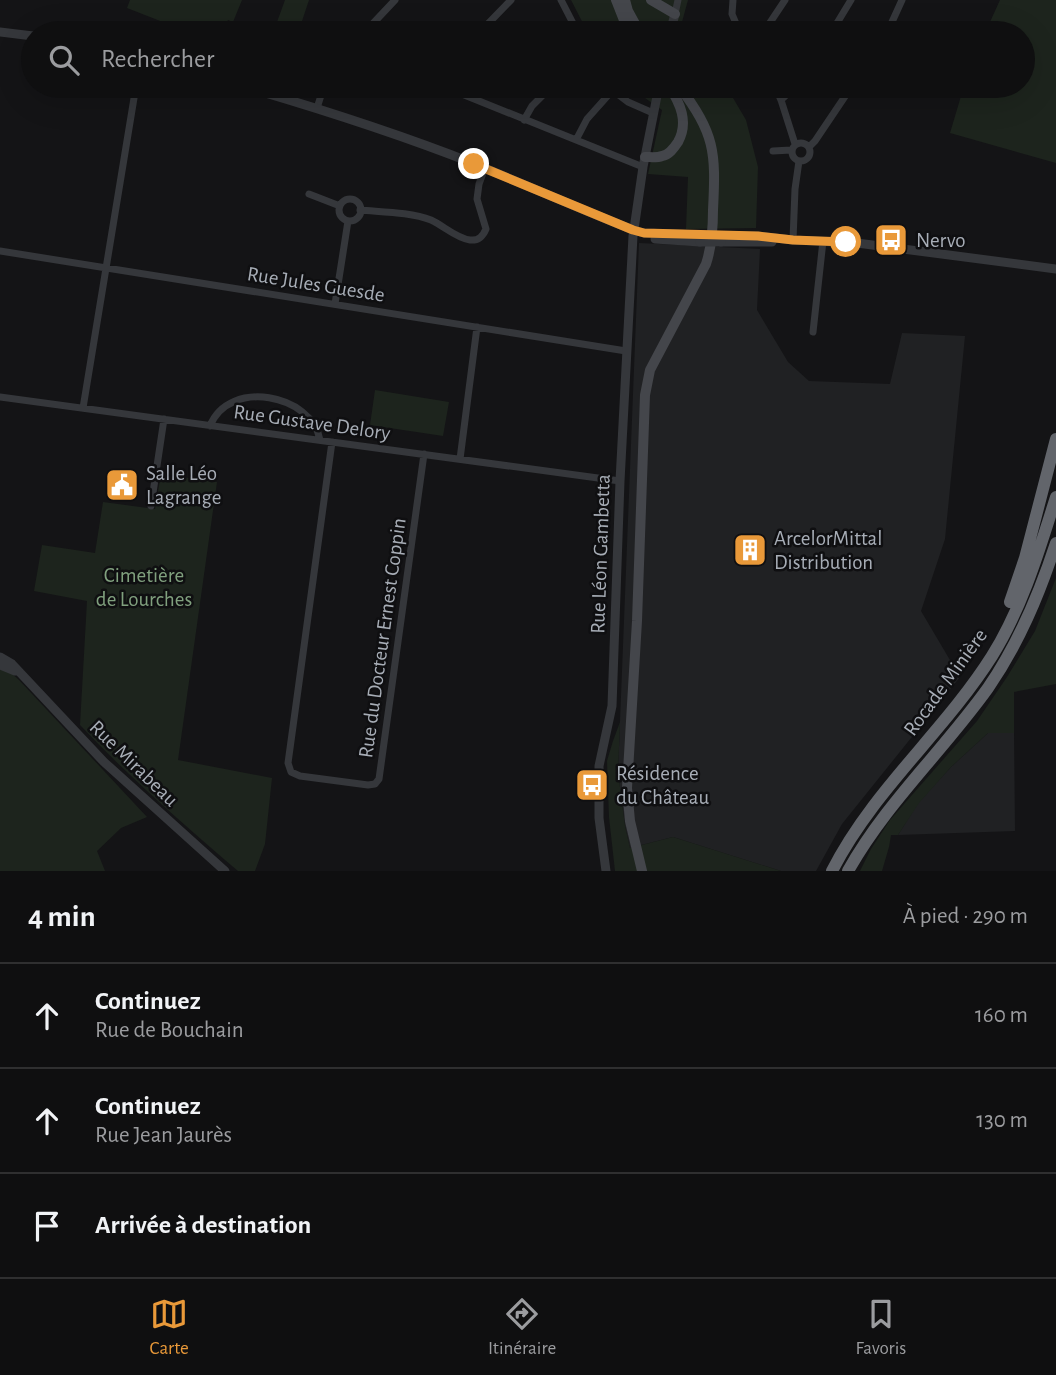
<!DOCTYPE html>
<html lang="fr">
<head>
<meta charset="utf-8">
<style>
  :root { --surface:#0f0f10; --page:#181819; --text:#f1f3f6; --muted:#9b9c9f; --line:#2f2f30; --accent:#e99939 }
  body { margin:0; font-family:"Alegreya Sans",sans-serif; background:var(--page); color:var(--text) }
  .stop { position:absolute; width:21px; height:21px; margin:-16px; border:5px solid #e99939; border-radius:50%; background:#fff }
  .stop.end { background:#e99939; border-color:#fff; box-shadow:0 2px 7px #0008 }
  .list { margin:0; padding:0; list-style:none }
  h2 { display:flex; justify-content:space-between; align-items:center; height:91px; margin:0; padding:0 28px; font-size:30px }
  h2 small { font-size:23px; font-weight:400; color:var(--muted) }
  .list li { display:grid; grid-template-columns:46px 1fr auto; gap:21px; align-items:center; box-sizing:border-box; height:105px; padding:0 28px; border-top:2px solid var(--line) }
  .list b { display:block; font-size:26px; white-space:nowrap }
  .list p { margin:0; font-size:23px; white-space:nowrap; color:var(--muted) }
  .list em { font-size:23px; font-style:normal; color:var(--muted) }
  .icon { flex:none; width:38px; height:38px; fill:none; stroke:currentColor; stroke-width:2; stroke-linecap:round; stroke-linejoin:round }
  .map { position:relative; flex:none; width:1056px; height:871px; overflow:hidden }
  .search { position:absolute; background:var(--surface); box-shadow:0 7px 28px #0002; left:21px; right:21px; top:21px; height:77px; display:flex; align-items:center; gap:18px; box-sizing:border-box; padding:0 24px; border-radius:38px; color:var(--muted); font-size:26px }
  .sheet { height:406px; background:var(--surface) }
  nav { display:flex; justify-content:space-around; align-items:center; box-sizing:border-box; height:98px; border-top:2px solid var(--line); background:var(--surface); font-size:19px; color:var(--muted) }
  nav a { display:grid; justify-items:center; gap:4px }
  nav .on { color:var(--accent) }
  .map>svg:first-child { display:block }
</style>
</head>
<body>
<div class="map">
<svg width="1056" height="871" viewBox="0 0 1056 871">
  <rect width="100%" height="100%" fill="#141416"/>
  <!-- built -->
  <path fill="#202123" d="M639 243 760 249 757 310 788 362 809 381 890 384 902 333 965 336 945 539 921 611 960 677 842 824 816 871H781L673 837 630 848 625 826 618 772Z
    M988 733H1014L1015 831 898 835 918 803 951 767Z"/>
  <!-- green -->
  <path fill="#1d241d" d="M130 0H242L233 22 228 20 223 33H191L127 8Z
    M285 0H309L298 33H273Z
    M571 0H688L679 33H588Z
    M1000 0H1056V163L950 133 964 86H1023V33H985Z
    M628 86H726L746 120 758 167 756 228 686 229 688 177 648 174 662 110Z
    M375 390 449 402 443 436 370 425Z
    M161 474 217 482 178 760 272 778 265 844 255 871H238C183 824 129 777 80 725L87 601 34 591 42 545 95 553 103 502 155 509Z
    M1056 578V684L1014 692V733H988L951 767 919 803 898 835H891L889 847 882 871H860L871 849 890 820 977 721 1007 677 1035 631Z
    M0 663 19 680 147 817 121 828 97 851 105 871H0Z
    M620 722 618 772 625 826 630 848 673 837 781 871H615L609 817 607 761 613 741Z"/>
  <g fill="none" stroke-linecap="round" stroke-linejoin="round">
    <!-- minor -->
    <path stroke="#35373b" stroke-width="7" d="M561 0 578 33
      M733 0 732 14 740 33
      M675 14 678 0
      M364 33 395 0
      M479 33 511 0
      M763 33 785 0
      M831 33 851 0
      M887 33 902 0
      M442 86 643 167
      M607 86 628 102 653 113
      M775 86 781 100 795 144
      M781 100 796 86
      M317 108 324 86
      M524 120 532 106 552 86
      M576 140 587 119 612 91
      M792 152a9 9 0 1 1 18 0a9 9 0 1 1-18 0Z
      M809 147 815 141 852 86
      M773 151 791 150
      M309 194 340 206
      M339 210a11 11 0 1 1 22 0a11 11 0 1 1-22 0Z
      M360 210C382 212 411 212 431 220 444 226 456 238 470 240 479 241 483 236 486 229L477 199 479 184 485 168
      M793 240 795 189 799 161
      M0 251 626 351
      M335 304 348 221
      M813 332 823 241
      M0 397 620 481
      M83 408 136 86
      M210 426C229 378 312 394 320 440
      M332 442 288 763 291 772 300 776 368 785 375 784 379 779 424 454
      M460 459 477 327
      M151 506 164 419"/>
    <!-- tertiary -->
    <path stroke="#35373b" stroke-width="9" d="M0 32 33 36
      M670 33 675 14
      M242 86C321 109 399 134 475 164 528 186 580 209 633 230L644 233 700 235
      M721 236H758L793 240 857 243 1056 269
      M655 239 700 242
      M721 242H772
      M0 657 12 664 104 762 225 871
      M0 665 15 671
      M606 871 599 818V766L612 706 620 481 633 236 643 167 659 86"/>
    <!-- secondary -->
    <path stroke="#44464b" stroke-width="10" d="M616 0 629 33
      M625 0 628 11 640 33
      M651 0 675 14
      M645 157C650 157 657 158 662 156 669 155 674 148 678 142 689 122 680 103 669 86
      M642 871 630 821 627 788 637 621 645 395 650 370 706 264C712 246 713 228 713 210 716 151 715 134 679 86"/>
    <!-- motorway -->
    <path stroke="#62656b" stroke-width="12" d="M1010 602 1025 558 1056 439
      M832 871C873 790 944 732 992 656 1022 608 1039 551 1056 497
      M848 871C886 803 943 751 988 688 1019 643 1039 595 1056 543"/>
    <!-- tertiary-bridge -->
    <path stroke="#35373b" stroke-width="9" d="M700 235 721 236
      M700 242H721"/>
  </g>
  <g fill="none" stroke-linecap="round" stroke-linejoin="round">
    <!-- route -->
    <path stroke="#e99939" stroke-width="9" d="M474 164 633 230 644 233 758 236 793 240 846 242"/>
  </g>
  <!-- icons -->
  <defs>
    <symbol id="bus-square" viewBox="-11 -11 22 22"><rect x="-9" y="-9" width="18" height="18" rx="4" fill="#e99939" stroke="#0f0f11"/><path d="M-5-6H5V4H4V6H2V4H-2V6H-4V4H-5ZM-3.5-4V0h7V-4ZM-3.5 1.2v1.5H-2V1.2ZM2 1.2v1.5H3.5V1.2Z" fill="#fff"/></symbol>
    <symbol id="civic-square" viewBox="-11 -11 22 22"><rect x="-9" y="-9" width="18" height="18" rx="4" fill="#e99939" stroke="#0f0f11"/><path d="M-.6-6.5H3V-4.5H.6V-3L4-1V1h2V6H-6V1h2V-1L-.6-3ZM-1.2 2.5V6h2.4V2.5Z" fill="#fff"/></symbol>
    <symbol id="building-square" viewBox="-11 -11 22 22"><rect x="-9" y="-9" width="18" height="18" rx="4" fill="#e99939" stroke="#0f0f11"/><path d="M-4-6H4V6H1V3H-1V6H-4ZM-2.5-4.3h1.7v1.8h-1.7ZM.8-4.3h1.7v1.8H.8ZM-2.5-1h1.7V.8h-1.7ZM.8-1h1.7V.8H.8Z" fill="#fff"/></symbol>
  </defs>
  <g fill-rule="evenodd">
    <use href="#bus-square" x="872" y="221" width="38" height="38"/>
    <use href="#civic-square" x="103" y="466" width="38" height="38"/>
    <use href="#building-square" x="731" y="531" width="38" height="38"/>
    <use href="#bus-square" x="573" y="766" width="38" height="38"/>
  </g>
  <g text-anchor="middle" stroke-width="5" stroke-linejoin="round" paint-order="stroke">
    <!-- poi labels -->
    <g font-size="21" fill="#a7adb6" stroke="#0f0f11" text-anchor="start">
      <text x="916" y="247">Nervo</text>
      <text x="146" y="480">Salle Léo<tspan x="146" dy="24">Lagrange</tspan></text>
      <text x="774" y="545">ArcelorMittal<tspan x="774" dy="24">Distribution</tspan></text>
      <text x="616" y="780">Résidence<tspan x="616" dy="24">du Château</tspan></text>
    </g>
    <!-- street labels -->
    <g font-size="21" fill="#a7adb6" stroke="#0f0f11">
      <text transform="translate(316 284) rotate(9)" y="7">Rue Jules Guesde</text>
      <text transform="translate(312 422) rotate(8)" y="7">Rue Gustave Delory</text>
      <text transform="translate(600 554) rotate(-88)" y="7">Rue Léon Gambetta</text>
      <text transform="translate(382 638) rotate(-82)" y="7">Rue du Docteur Ernest Coppin</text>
      <text transform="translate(945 682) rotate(-54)" y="7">Rocade Minière</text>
      <text transform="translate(134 763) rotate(44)" y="7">Rue Mirabeau</text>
    </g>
    <!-- park labels -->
    <g font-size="21" fill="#80a07e" stroke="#0f0f11">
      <text x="144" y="582">Cimetière<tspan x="144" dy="24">de Lourches</tspan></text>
    </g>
  </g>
</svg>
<div class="stop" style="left:846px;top:242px"></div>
<div class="stop end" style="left:474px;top:164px"></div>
<div class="search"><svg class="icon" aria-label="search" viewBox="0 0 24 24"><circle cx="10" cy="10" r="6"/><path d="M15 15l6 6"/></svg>Rechercher</div>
</div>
<section class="sheet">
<h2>4 min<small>À pied · 290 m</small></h2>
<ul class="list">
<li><svg class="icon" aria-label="ahead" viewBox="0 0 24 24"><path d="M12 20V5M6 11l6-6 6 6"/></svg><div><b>Continuez</b><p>Rue de Bouchain</p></div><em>160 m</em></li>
<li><svg class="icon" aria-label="ahead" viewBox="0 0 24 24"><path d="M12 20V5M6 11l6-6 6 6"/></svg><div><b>Continuez</b><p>Rue Jean Jaurès</p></div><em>130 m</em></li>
<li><svg class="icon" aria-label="arrive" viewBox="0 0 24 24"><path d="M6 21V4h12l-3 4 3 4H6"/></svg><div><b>Arrivée à destination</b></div></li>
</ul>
</section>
<nav>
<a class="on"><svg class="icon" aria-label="map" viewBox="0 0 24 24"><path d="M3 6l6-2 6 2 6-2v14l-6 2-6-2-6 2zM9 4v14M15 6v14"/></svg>Carte</a>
<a><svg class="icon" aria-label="directions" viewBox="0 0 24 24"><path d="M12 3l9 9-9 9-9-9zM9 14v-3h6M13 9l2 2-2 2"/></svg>Itinéraire</a>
<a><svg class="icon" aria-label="saved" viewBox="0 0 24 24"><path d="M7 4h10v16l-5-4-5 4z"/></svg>Favoris</a>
</nav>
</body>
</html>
